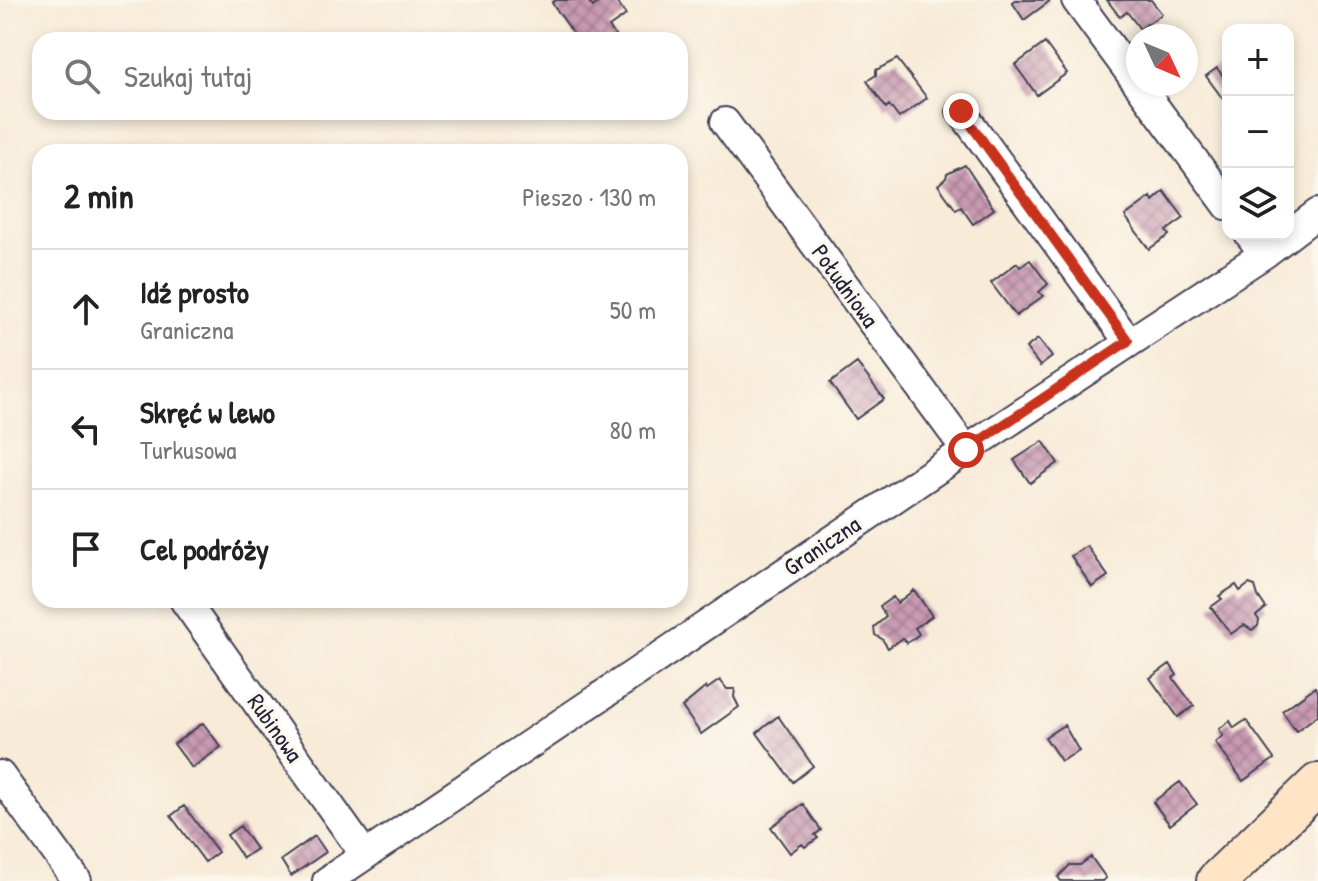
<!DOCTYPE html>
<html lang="pl">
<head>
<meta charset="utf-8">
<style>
  :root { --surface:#fff; --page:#f6f6f6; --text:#222; --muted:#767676; --line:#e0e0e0 }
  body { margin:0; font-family:"Patrick Hand",sans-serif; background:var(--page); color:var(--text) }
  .controls { position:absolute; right:24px; top:24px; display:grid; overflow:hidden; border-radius:16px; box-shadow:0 4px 12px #0003 }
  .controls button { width:72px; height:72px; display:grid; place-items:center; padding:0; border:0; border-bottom:2px solid var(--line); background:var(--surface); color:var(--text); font:40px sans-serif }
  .compass { position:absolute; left:1126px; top:24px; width:72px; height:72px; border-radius:50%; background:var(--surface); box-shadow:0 4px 12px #0003; rotate:134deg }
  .stop { position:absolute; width:24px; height:24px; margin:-18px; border:6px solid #c8321e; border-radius:50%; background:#fff }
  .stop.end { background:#c8321e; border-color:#fff; box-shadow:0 2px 8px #0008 }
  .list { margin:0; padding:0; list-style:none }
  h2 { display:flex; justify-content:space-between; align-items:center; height:104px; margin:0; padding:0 32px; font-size:34px }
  h2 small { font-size:26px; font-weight:400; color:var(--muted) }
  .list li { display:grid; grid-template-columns:52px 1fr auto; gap:24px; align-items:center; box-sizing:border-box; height:120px; padding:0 32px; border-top:2px solid var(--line) }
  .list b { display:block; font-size:30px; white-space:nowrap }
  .list p { margin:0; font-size:26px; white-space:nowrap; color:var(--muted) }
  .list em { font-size:26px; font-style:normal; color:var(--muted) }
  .icon { flex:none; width:44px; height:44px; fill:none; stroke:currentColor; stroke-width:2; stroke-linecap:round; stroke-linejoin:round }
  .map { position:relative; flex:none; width:1318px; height:881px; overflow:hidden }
  .search { position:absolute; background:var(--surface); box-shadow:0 4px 12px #0003; left:32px; top:32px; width:656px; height:88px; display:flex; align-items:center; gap:20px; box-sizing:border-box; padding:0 28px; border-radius:24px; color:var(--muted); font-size:30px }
  .panel { position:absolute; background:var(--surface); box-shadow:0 4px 12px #0003; left:32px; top:144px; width:656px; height:464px; border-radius:24px }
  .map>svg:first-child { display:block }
</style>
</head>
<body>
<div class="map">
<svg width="1318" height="881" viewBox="0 0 1318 881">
  <defs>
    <pattern id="building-cross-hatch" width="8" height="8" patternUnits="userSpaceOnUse" patternTransform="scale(2)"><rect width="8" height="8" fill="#c99ab2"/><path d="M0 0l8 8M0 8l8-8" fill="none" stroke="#a37d92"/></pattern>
  </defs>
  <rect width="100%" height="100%" fill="#fbf7ec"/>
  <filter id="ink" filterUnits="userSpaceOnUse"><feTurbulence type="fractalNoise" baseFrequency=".0125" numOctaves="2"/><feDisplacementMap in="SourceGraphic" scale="16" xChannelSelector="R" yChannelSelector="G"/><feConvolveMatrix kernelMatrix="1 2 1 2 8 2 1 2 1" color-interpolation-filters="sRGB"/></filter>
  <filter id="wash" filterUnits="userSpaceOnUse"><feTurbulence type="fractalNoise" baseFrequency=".006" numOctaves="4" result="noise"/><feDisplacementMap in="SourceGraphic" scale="32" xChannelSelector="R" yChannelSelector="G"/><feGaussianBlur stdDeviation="1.8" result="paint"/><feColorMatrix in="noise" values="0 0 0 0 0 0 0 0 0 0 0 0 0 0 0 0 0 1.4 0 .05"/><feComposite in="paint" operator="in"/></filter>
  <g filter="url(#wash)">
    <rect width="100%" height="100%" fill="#f8ebd8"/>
    <g id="blocks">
      <!-- building -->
      <path fill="url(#building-cross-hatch)" d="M556 0H587L593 7 602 0H615L626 15 609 27 618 40H578L552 3Z
        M1015 0H1051L1024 20 1012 2Z
        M1107 0H1151L1162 14 1140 29 1127 12 1120 17Z
        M1045 43 1067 73 1037 95 1015 65Z
        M897 59 927 98 899 118 889 105 886 108 867 81 876 75V70Z
        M1217 68 1228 83V95L1223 99 1206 76Z
        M965 165 994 209 973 224 961 207 956 210 938 185 946 178 947 174Z
        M1164 191 1184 218 1166 231 1169 235 1149 249 1125 216 1151 197 1153 201Z
        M1030 260 1048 284 1039 292 1043 296 1016 316 991 283 1017 263 1020 267Z
        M1038 339 1052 357 1040 366 1026 348Z
        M857 363 884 399 856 419 830 383Z
        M1043 441 1058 463 1030 483 1014 460Z
        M1087 546 1108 576 1092 587 1071 556Z
        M1249 584 1255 586 1258 596 1266 608 1256 616 1259 620 1258 626 1252 630 1244 625 1231 634 1211 607 1222 599 1219 596 1236 585 1240 591Z
        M914 590 932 616 915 628 919 634 907 643 903 638 888 648 882 639 875 635 874 627 886 617 880 606 893 597 897 603Z
        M1170 664 1177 675 1173 678 1194 706 1178 717 1150 678Z
        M720 680 727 689H735L734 697 739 707 701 734 682 707 706 687 707 689Z
        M1315 687 1318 691V715L1296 731 1282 711Z
        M778 716 813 766 793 782 757 733Z
        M1246 720 1274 759 1243 781 1215 742 1223 736 1219 729 1230 721 1234 728Z
        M203 723 221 747 192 768 174 744Z
        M1064 725 1079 751 1061 761 1045 737Z
        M1180 782 1197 804 1170 825 1153 802Z
        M803 804 821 830 815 835 818 838 805 847 802 844 790 853 771 827Z
        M184 806 218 852 205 862 171 816Z
        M240 826 256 849 243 858 227 835Z
        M315 836 326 852 291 876 281 860Z
        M1091 857 1106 878 1102 881H1061L1058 877 1070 865H1080Z"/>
    </g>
  </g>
  <g filter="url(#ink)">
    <use href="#blocks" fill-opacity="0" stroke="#424053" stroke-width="2"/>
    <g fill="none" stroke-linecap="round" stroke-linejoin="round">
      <defs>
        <path id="street" d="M1076 0 1228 206
          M961 111 1128 341
          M725 122 966 450
          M1249 234 1264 254
          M184 600 365 855
          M0 775 77 881
          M327 881 966 450 1264 254 1318 213"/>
        <path id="secondary" d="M1217 881 1318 784"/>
      </defs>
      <!-- street casing -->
      <use href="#street" stroke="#424053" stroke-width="32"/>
      <!-- secondary casing -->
      <use href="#secondary" stroke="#424053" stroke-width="44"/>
      <!-- street -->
      <use href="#street" stroke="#fff" stroke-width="28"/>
      <!-- secondary -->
      <use href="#secondary" stroke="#ffe4c6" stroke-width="40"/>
    </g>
  </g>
  <g fill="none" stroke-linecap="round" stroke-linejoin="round" filter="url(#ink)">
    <!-- route -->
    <path stroke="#c8321e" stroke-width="10" d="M961 111 1128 341 966 450"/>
  </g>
  <g text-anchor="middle" stroke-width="6" stroke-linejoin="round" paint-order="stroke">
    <!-- street labels -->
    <g font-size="24" fill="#22223b" stroke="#fbf7ec">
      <text transform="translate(845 286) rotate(54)" y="8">Południowa</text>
      <text transform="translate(822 546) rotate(-34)" y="8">Graniczna</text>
      <text transform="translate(275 728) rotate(55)" y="8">Rubinowa</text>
    </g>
  </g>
</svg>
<div class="controls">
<button>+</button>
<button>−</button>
<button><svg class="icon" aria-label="layers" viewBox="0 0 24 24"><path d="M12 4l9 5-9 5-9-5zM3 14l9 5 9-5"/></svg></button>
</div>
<svg class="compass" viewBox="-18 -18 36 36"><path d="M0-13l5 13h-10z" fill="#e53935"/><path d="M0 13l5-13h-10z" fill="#767676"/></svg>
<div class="stop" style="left:966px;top:450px"></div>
<div class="stop end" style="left:961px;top:111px"></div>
<div class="search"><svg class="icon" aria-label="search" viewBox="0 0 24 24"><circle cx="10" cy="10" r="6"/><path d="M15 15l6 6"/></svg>Szukaj tutaj</div>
<section class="panel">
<h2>2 min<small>Pieszo · 130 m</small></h2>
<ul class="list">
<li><svg class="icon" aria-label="ahead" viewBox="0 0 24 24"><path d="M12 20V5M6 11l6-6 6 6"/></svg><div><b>Idź prosto</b><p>Graniczna</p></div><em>50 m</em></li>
<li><svg class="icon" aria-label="left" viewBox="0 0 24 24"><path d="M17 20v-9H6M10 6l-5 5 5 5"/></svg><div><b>Skręć w lewo</b><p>Turkusowa</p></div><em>80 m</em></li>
<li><svg class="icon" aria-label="arrive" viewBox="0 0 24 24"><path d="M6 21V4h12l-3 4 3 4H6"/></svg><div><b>Cel podróży</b></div></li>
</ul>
</section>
</div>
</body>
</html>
